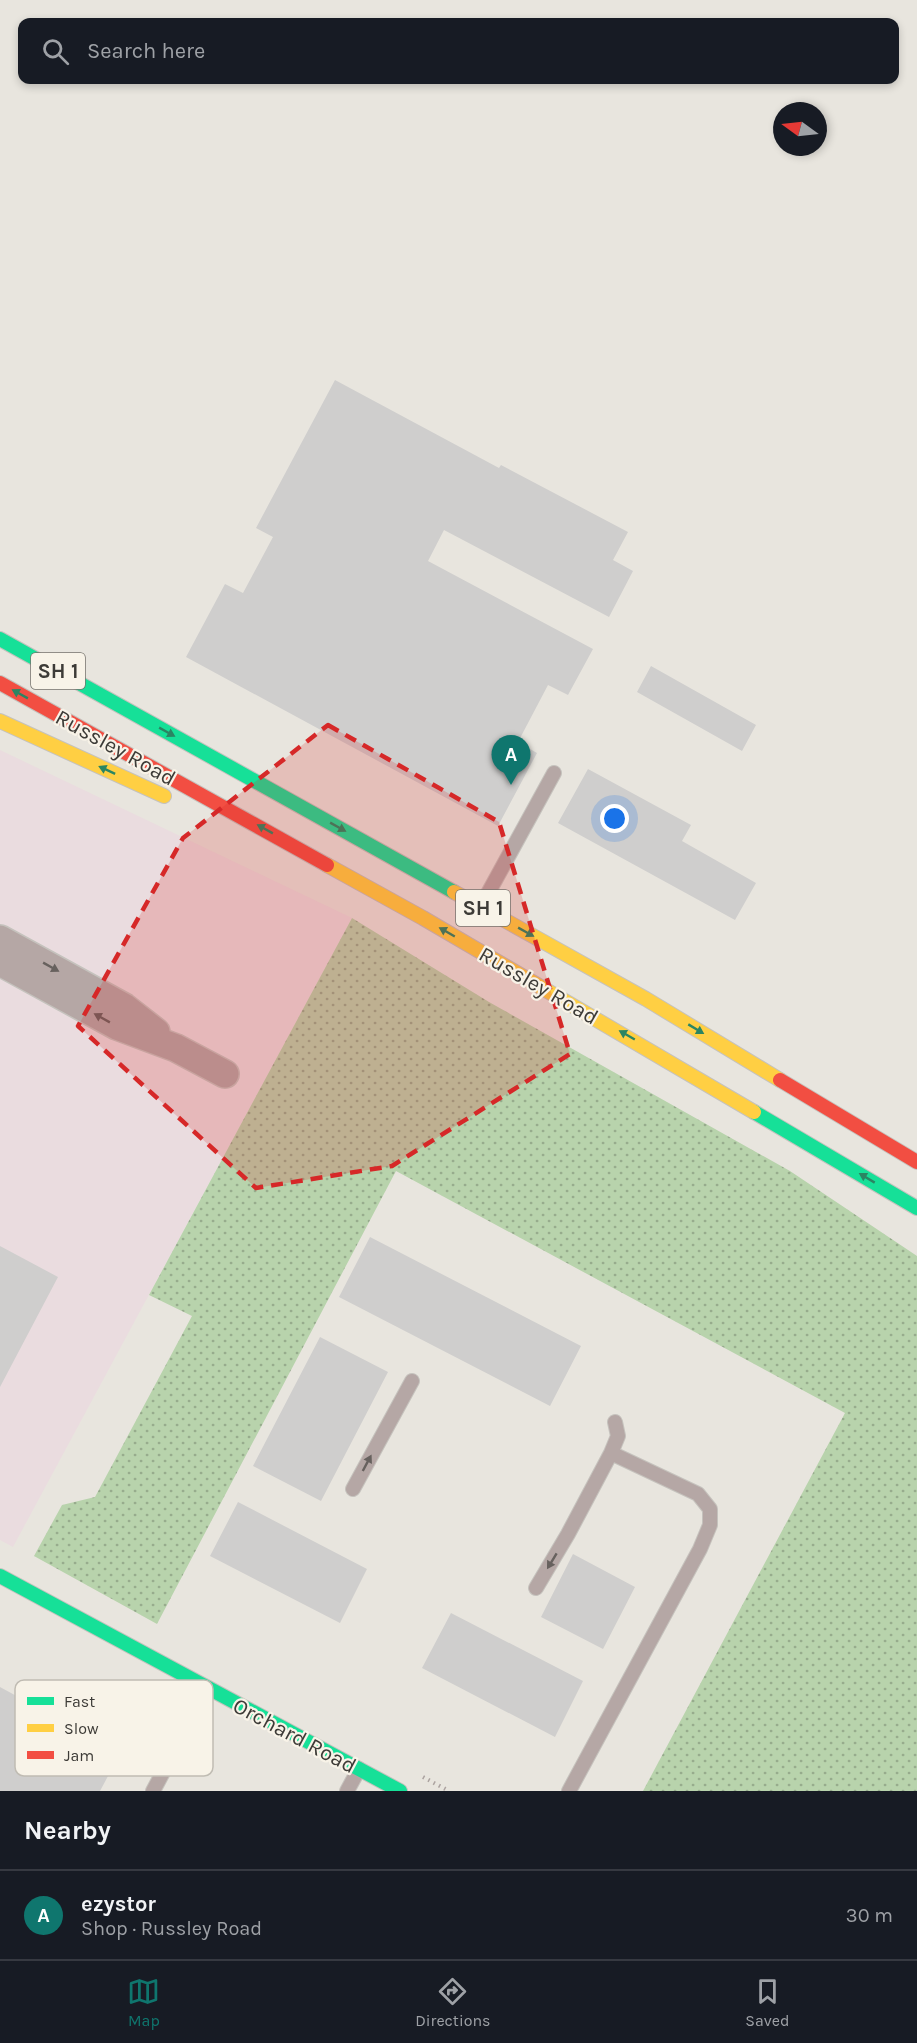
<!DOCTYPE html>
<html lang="en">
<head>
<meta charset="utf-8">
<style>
  :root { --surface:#171b24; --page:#242831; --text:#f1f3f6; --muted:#9ea1a6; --line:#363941; --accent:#0f766e }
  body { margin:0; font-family:Karla,sans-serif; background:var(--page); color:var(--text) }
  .compass { position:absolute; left:773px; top:102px; width:54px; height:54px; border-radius:50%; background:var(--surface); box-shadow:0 3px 9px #0003; rotate:285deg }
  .you { position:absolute; left:615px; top:819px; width:21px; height:21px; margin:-15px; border:4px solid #fff; border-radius:50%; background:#1a73e8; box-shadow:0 0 0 9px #1a73e833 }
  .badge { display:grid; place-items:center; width:39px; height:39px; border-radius:50%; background:var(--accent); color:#fff; font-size:20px; font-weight:700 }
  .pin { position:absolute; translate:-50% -50px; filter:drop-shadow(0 2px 3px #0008) }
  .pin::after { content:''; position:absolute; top:32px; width:21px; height:18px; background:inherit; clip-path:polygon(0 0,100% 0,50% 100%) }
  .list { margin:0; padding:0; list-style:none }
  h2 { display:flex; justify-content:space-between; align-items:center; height:78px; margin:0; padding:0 24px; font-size:26px }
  h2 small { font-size:20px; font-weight:400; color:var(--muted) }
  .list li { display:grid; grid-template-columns:39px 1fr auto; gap:18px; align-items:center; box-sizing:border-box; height:90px; padding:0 24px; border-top:2px solid var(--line) }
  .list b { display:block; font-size:22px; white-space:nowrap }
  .list p { margin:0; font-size:20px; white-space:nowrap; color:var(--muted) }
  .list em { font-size:20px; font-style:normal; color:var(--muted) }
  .icon { flex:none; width:33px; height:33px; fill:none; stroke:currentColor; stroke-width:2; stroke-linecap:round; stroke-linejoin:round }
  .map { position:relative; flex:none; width:917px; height:1791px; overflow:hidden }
  .search { position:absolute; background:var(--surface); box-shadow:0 3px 9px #0003; left:18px; right:18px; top:18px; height:66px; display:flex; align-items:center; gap:15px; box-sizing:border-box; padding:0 21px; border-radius:12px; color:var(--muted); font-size:22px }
  .sheet { height:168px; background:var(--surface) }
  nav { display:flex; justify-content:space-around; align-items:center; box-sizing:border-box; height:84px; border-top:2px solid var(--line); background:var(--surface); font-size:16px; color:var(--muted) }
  nav a { display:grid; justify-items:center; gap:3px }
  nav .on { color:var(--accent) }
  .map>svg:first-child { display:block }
</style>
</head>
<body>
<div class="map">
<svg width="917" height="1791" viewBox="0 0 917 1791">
  <defs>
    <pattern id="grass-dots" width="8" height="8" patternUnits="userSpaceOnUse" patternTransform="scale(1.5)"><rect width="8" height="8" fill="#b8d3ac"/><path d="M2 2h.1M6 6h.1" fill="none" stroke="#97ac8d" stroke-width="1.8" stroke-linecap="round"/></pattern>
  </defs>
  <rect width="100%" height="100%" fill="#e8e5de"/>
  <!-- commercial -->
  <path fill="#eadcdf" d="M0 750 352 918 13 1547 0 1540Z"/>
  <!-- grass -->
  <path fill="url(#grass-dots)" d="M352 918 489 1002 790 1171 917 1256V1791H643L845 1413 396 1171 157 1624 34 1556 62 1505 95 1497 192 1316 149 1295Z"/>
  <!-- building -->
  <path fill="#cfcecd" d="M335 380 499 468 501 465 628 532 613 560 633 571 609 617 444 530 428 561 593 649 568 695 548 685 518 742 537 753 498 826 186 657 225 584 243 593 273 537 256 528Z
    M651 666 756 725 742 751 637 692Z
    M588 769 691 825 682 841 756 883 735 920 558 823Z
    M370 1237 581 1346 550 1406 339 1297Z
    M0 1246 58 1277 0 1387Z
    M320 1337 388 1372 321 1501 253 1466Z
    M238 1502 367 1569 340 1623 210 1556Z
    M573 1554 635 1587 603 1649 541 1617Z
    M451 1613 583 1681 555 1737 422 1668Z
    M0 1687 22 1699 23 1697 122 1750 100 1791H0Z"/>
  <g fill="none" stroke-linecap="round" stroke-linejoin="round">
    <defs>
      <path id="lane" d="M481 906 554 773
        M353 1489 412 1381
        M536 1588 568 1534 611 1453 618 1436 615 1422
        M124 1720 176 1748
        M153 1791 208 1688
        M347 1791 359 1769
        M569 1791 700 1549 710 1525V1509L698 1494 611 1453"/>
      <path id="street" d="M0 939 124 1007 156 1032
        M0 962 117 1026 176 1048 225 1074"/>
      <path id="fast" d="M0 639 454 892
        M754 1112 917 1208
        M0 1576 400 1791"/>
      <path id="slow" d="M0 721 164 796
        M327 865 423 918 754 1112
        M454 892 646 999 780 1080"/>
      <path id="jam" d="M0 683 327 865
        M780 1080 917 1162"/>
    </defs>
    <!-- lane casing -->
    <use href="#lane" stroke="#c5c2bd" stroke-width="16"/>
    <!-- street casing -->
    <use href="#street" stroke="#c5c2bd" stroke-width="30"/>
    <!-- fast casing -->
    <use href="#fast" stroke="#c5c2bd" stroke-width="16"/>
    <!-- slow casing -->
    <use href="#slow" stroke="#c5c2bd" stroke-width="16"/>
    <!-- jam casing -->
    <use href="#jam" stroke="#c5c2bd" stroke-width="16"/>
    <!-- path -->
    <path stroke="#aca3a0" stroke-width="4" stroke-dasharray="1.5 4.5" stroke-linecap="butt" d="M65 1711 91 1724H96L98 1720
      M61 1718 69 1704
      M423 1777 449 1791"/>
    <!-- lane -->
    <use href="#lane" stroke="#b5a7a5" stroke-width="14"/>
    <!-- street -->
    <use href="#street" stroke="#b5a7a5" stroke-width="27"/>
    <!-- fast -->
    <use href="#fast" stroke="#16e098" stroke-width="14"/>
    <!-- slow -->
    <use href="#slow" stroke="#ffcf43" stroke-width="14"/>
    <!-- jam -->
    <use href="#jam" stroke="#f24e42" stroke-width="14"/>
  </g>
  <!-- one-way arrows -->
  <defs><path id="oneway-solid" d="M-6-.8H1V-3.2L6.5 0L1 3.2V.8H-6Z" transform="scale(1.5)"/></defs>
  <g fill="#2b8563">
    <use href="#oneway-solid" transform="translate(20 694) rotate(-151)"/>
    <use href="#oneway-solid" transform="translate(167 732) rotate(29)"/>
    <use href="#oneway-solid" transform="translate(107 770) rotate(-155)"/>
    <use href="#oneway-solid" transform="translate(338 827) rotate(29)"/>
    <use href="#oneway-solid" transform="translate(265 829) rotate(-151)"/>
    <use href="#oneway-solid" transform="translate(447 932) rotate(-150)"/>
    <use href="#oneway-solid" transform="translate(526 932) rotate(29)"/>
    <use href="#oneway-solid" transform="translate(696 1029) rotate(31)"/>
    <use href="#oneway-solid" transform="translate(627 1035) rotate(-150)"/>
    <use href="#oneway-solid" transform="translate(867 1178) rotate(-149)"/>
  </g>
  <g fill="#67615e">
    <use href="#oneway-solid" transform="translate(51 967) rotate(29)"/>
    <use href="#oneway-solid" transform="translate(102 1018) rotate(-151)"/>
    <use href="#oneway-solid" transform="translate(367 1463) rotate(-62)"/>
    <use href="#oneway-solid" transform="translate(552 1561) rotate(121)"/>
  </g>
  <!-- marked area -->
  <path fill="#d62828" fill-opacity="0.2" stroke="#d62828" stroke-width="4.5" stroke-dasharray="12 8" stroke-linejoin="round" d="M328 725 499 822 570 1054 392 1166 256 1188 78 1026 183 838Z"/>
  <g text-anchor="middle" stroke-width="4.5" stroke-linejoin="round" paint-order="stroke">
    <!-- shield labels -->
    <g fill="#f8f3e8" stroke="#75726c" stroke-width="1.5">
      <rect x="31" y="653" width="54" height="36" rx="4.5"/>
      <rect x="456" y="890" width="54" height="36" rx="4.5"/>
    </g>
    <g font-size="21" font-weight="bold" fill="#3d3b37">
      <text x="58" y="678">SH 1</text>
      <text x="483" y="915">SH 1</text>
    </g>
    <!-- street labels -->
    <g font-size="22" fill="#3d3b37" stroke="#f8f3e8">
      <text transform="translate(116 747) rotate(29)" y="8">Russley Road</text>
      <text transform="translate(539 985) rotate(30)" y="8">Russley Road</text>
      <text transform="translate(295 1735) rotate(28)" y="8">Orchard Road</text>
    </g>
  </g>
  <!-- legend -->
  <rect x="15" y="1680" width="198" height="96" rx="9" fill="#f8f3e8" stroke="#c0bcb3" stroke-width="1.5"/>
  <rect x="27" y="1697" width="27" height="8" fill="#16e098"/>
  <rect x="27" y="1724" width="27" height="8" fill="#ffcf43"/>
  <rect x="27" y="1751" width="27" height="8" fill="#f24e42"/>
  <g font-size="16" fill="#3d3b37">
    <text x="64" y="1707">Fast</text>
    <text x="64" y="1734">Slow</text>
    <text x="64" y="1761">Jam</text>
  </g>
</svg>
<svg class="compass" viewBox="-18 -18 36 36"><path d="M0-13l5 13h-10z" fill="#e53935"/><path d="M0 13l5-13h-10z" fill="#9ea1a6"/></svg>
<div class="you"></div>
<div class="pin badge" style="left:511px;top:785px">A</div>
<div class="search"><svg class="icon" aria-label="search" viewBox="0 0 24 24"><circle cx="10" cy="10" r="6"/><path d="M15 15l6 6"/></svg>Search here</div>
</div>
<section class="sheet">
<h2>Nearby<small></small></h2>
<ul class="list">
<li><span class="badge">A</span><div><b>ezystor</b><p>Shop · Russley Road</p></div><em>30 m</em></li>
</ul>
</section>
<nav>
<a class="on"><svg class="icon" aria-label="map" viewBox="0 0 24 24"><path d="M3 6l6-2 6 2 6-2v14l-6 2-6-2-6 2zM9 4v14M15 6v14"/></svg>Map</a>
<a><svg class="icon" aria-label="directions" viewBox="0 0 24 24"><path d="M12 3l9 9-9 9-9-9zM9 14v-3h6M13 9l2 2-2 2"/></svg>Directions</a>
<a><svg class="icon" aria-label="saved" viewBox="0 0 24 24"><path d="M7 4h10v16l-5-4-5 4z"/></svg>Saved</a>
</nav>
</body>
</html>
